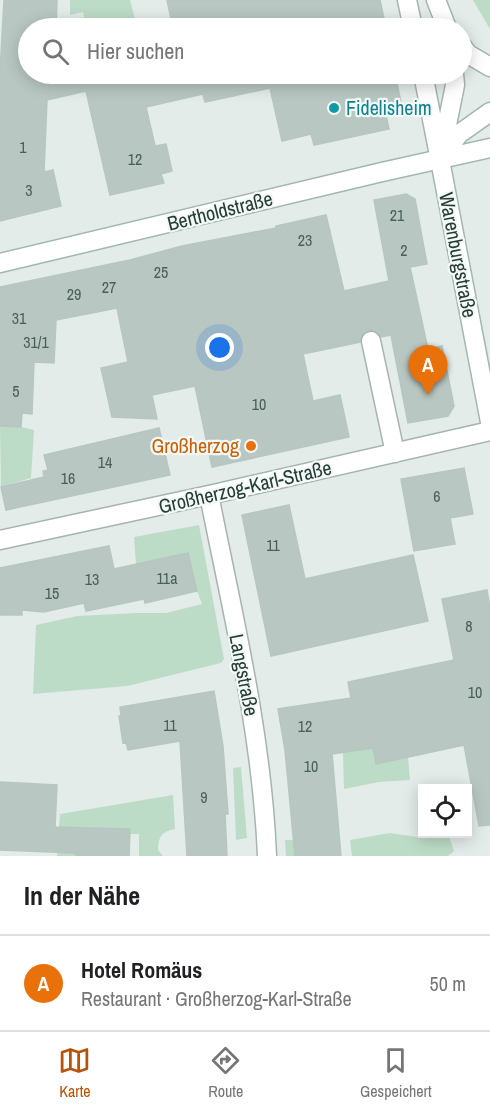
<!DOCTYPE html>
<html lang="de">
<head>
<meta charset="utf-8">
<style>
  :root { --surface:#fff; --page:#f6f6f6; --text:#202124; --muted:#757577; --line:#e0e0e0; --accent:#b45309 }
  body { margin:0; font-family:"Archivo Narrow",sans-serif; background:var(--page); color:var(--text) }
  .controls { position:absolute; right:18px; bottom:18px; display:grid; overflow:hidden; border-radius:0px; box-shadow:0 3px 15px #0003 }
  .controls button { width:54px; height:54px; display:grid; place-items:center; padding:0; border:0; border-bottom:2px solid var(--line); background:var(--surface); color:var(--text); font:30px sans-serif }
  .you { position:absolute; left:220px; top:348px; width:21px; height:21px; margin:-15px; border:4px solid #fff; border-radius:50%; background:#1a73e8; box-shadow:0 0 0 9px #1a73e833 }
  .badge { display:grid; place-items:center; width:39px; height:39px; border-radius:50%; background:var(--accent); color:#fff; font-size:20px; font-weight:700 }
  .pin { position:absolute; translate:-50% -50px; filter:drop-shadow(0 2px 3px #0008) }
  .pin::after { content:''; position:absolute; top:32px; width:21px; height:18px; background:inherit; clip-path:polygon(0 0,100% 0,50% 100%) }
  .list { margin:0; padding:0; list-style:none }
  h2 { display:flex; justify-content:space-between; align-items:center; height:78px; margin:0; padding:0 24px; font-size:26px }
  h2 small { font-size:20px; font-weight:400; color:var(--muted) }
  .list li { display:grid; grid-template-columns:39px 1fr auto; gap:18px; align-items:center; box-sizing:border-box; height:96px; padding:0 24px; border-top:2px solid var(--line) }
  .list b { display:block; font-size:22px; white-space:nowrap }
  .list p { margin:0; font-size:20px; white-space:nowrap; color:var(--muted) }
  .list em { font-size:20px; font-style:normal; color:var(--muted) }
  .icon { flex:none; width:33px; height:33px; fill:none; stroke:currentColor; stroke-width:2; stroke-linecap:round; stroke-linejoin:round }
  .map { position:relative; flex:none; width:490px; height:856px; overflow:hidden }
  .search { position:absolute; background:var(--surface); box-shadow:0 3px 15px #0003; left:18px; right:18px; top:18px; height:66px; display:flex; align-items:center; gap:15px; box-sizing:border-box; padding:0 21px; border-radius:33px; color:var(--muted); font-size:22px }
  .sheet { height:174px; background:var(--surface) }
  nav { display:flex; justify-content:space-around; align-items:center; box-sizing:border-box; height:84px; border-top:2px solid var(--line); background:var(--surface); font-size:16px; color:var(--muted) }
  nav a { display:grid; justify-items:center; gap:3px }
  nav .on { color:var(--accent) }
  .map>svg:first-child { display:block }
</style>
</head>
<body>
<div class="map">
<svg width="490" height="856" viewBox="0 0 490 856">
  <rect width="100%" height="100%" fill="#e3ece9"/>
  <!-- green -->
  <path fill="#bddcc7" d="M70 0H130L137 27 131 28H87L83 12 70 15Z
    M473 0H490V29Z
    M0 426 21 427 34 430 31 478 1 487Z
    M199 525 224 659 221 663 127 686 33 694 36 625 77 616 137 613H166L202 604 197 591 188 553 136 564 134 537Z
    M373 748 376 764 408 757 410 780 379 782 344 789 343 752Z
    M241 767 247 838 236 840 233 768Z
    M173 795 175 829C161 832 159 836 158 850L163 856H139V834H130V829L78 828 76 856H57L60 814Z
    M390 833 424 838 448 834 454 851 448 856H352L350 840Z
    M285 840H294L295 856H286Z"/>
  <!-- building -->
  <path fill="#b9c7c2" stroke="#b6c6c0" stroke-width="1.5" d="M4 0H57L56 28H28V74H395L402 107 385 110 389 129 314 145 311 134 282 141 270 88 205 102 203 94 146 107 155 146 166 144 172 171 161 174 164 183 110 195 86 91 47 100 44 172 53 170 61 206 0 221V72Z
    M167 0H380L386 28H173Z
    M406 194 415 199 427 264 410 267 428 349 442 346 454 406 448 416 408 423 391 335 381 337 375 331 368 330 363 333 360 342 303 354 313 401 340 395 349 437 212 467 195 386 152 395 157 419 112 417 101 368 128 362 117 308 56 320 54 363 34 362 32 414 22 413 21 427 0 426V287L130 260 182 246 276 228V226L326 215 344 291 389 281 374 200Z
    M159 428 170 475 6 510 1 487 44 477 43 471 48 470 44 455Z
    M464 468 473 514 450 518 455 544 414 551 401 479Z
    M289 505 305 579 413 555 428 621 271 656 242 515Z
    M109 546 114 569 188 553 197 591 145 603 144 599 86 611 84 603 44 612 22 610V615H0V568Z
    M487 590 490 608V825L479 826 464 745 376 764 373 748 332 754 341 856H295L285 750 278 709 351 698 348 682 454 660 442 599Z
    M214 691 223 746 228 814H225L227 856H187L180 741 128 750 126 742 123 743 119 716H121L120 707Z
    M0 782 57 785 55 827 130 829 129 856H76V853L0 850Z"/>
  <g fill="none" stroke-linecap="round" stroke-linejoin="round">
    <defs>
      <path id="street" d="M407 0 413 28
        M423 74 440 160
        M371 341 395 453
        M209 495C233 615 262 734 267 856
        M0 540 209 495 490 431"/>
      <path id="secondary" d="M436 0 447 28
        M462 46 468 54 490 67
        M454 74 455 85 440 160 490 422
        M442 156 459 134 490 112
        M0 263 382 172 490 148"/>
    </defs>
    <!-- street casing -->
    <use href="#street" stroke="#a6b4b0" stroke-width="21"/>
    <!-- secondary casing -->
    <use href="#secondary" stroke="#a2b7b1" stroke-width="21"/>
    <!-- street -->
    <use href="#street" stroke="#fff" stroke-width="18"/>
    <!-- secondary -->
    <use href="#secondary" stroke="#fff" stroke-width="18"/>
  </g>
  <!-- markers -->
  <circle fill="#0f9aa8" stroke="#f4f9f7" stroke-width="2" cx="334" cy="108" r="6"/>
  <circle fill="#e8710a" stroke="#f4f9f7" stroke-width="2" cx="251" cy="446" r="6"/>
  <g text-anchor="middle" stroke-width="4.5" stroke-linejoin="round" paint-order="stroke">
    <!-- number labels -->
    <g font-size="16" fill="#49605a">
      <text x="23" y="153">1</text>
      <text x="135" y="165">12</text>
      <text x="29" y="196">3</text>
      <text x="397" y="221">21</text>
      <text x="305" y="246">23</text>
      <text x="404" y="256">2</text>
      <text x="161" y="278">25</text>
      <text x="109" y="293">27</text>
      <text x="74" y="300">29</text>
      <text x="19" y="324">31</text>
      <text x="36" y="348">31/1</text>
      <text x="16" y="397">5</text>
      <text x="259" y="410">10</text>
      <text x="105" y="468">14</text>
      <text x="68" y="484">16</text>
      <text x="437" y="502">6</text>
      <text x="273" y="551">11</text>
      <text x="167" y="584">11a</text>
      <text x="92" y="585">13</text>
      <text x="52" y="599">15</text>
      <text x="469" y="632">8</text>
      <text x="475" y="698">10</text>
      <text x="170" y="731">11</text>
      <text x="305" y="732">12</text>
      <text x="311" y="772">10</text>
      <text x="204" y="803">9</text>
    </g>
    <!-- culture labels -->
    <g font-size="20" fill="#0d838f" stroke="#f4f9f7" text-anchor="start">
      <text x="346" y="115">Fidelisheim</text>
    </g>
    <!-- street labels -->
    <g font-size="20" fill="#243d37" stroke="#f4f9f7">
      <text transform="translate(220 211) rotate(-14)" y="7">Bertholdstraße</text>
      <text transform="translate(458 255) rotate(79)" y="7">Warenburgstraße</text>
      <text transform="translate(245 487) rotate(-13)" y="7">Großherzog-Karl-Straße</text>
      <text transform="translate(244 675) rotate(79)" y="7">Langstraße</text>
    </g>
    <!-- food labels -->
    <g font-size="20" fill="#c56008" stroke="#f4f9f7" text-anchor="end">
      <text x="239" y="453">Großherzog</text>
    </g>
  </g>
</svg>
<div class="controls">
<button><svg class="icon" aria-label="locate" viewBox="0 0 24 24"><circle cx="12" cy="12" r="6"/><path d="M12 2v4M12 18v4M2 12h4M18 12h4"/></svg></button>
</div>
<div class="you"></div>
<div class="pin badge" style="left:428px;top:395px;background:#e8710a">A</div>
<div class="search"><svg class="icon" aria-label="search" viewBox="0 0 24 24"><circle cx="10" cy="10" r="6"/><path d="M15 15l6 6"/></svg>Hier suchen</div>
</div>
<section class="sheet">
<h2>In der Nähe<small></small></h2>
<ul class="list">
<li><span class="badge" style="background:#e8710a">A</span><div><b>Hotel Romäus</b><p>Restaurant · Großherzog-Karl-Straße</p></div><em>50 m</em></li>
</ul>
</section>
<nav>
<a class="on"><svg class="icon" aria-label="map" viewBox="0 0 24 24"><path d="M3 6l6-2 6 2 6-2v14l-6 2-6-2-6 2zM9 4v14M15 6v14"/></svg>Karte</a>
<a><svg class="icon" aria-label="directions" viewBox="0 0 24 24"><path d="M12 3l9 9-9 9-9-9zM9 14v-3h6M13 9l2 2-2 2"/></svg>Route</a>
<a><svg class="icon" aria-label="saved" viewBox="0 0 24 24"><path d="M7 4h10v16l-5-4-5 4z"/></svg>Gespeichert</a>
</nav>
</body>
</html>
